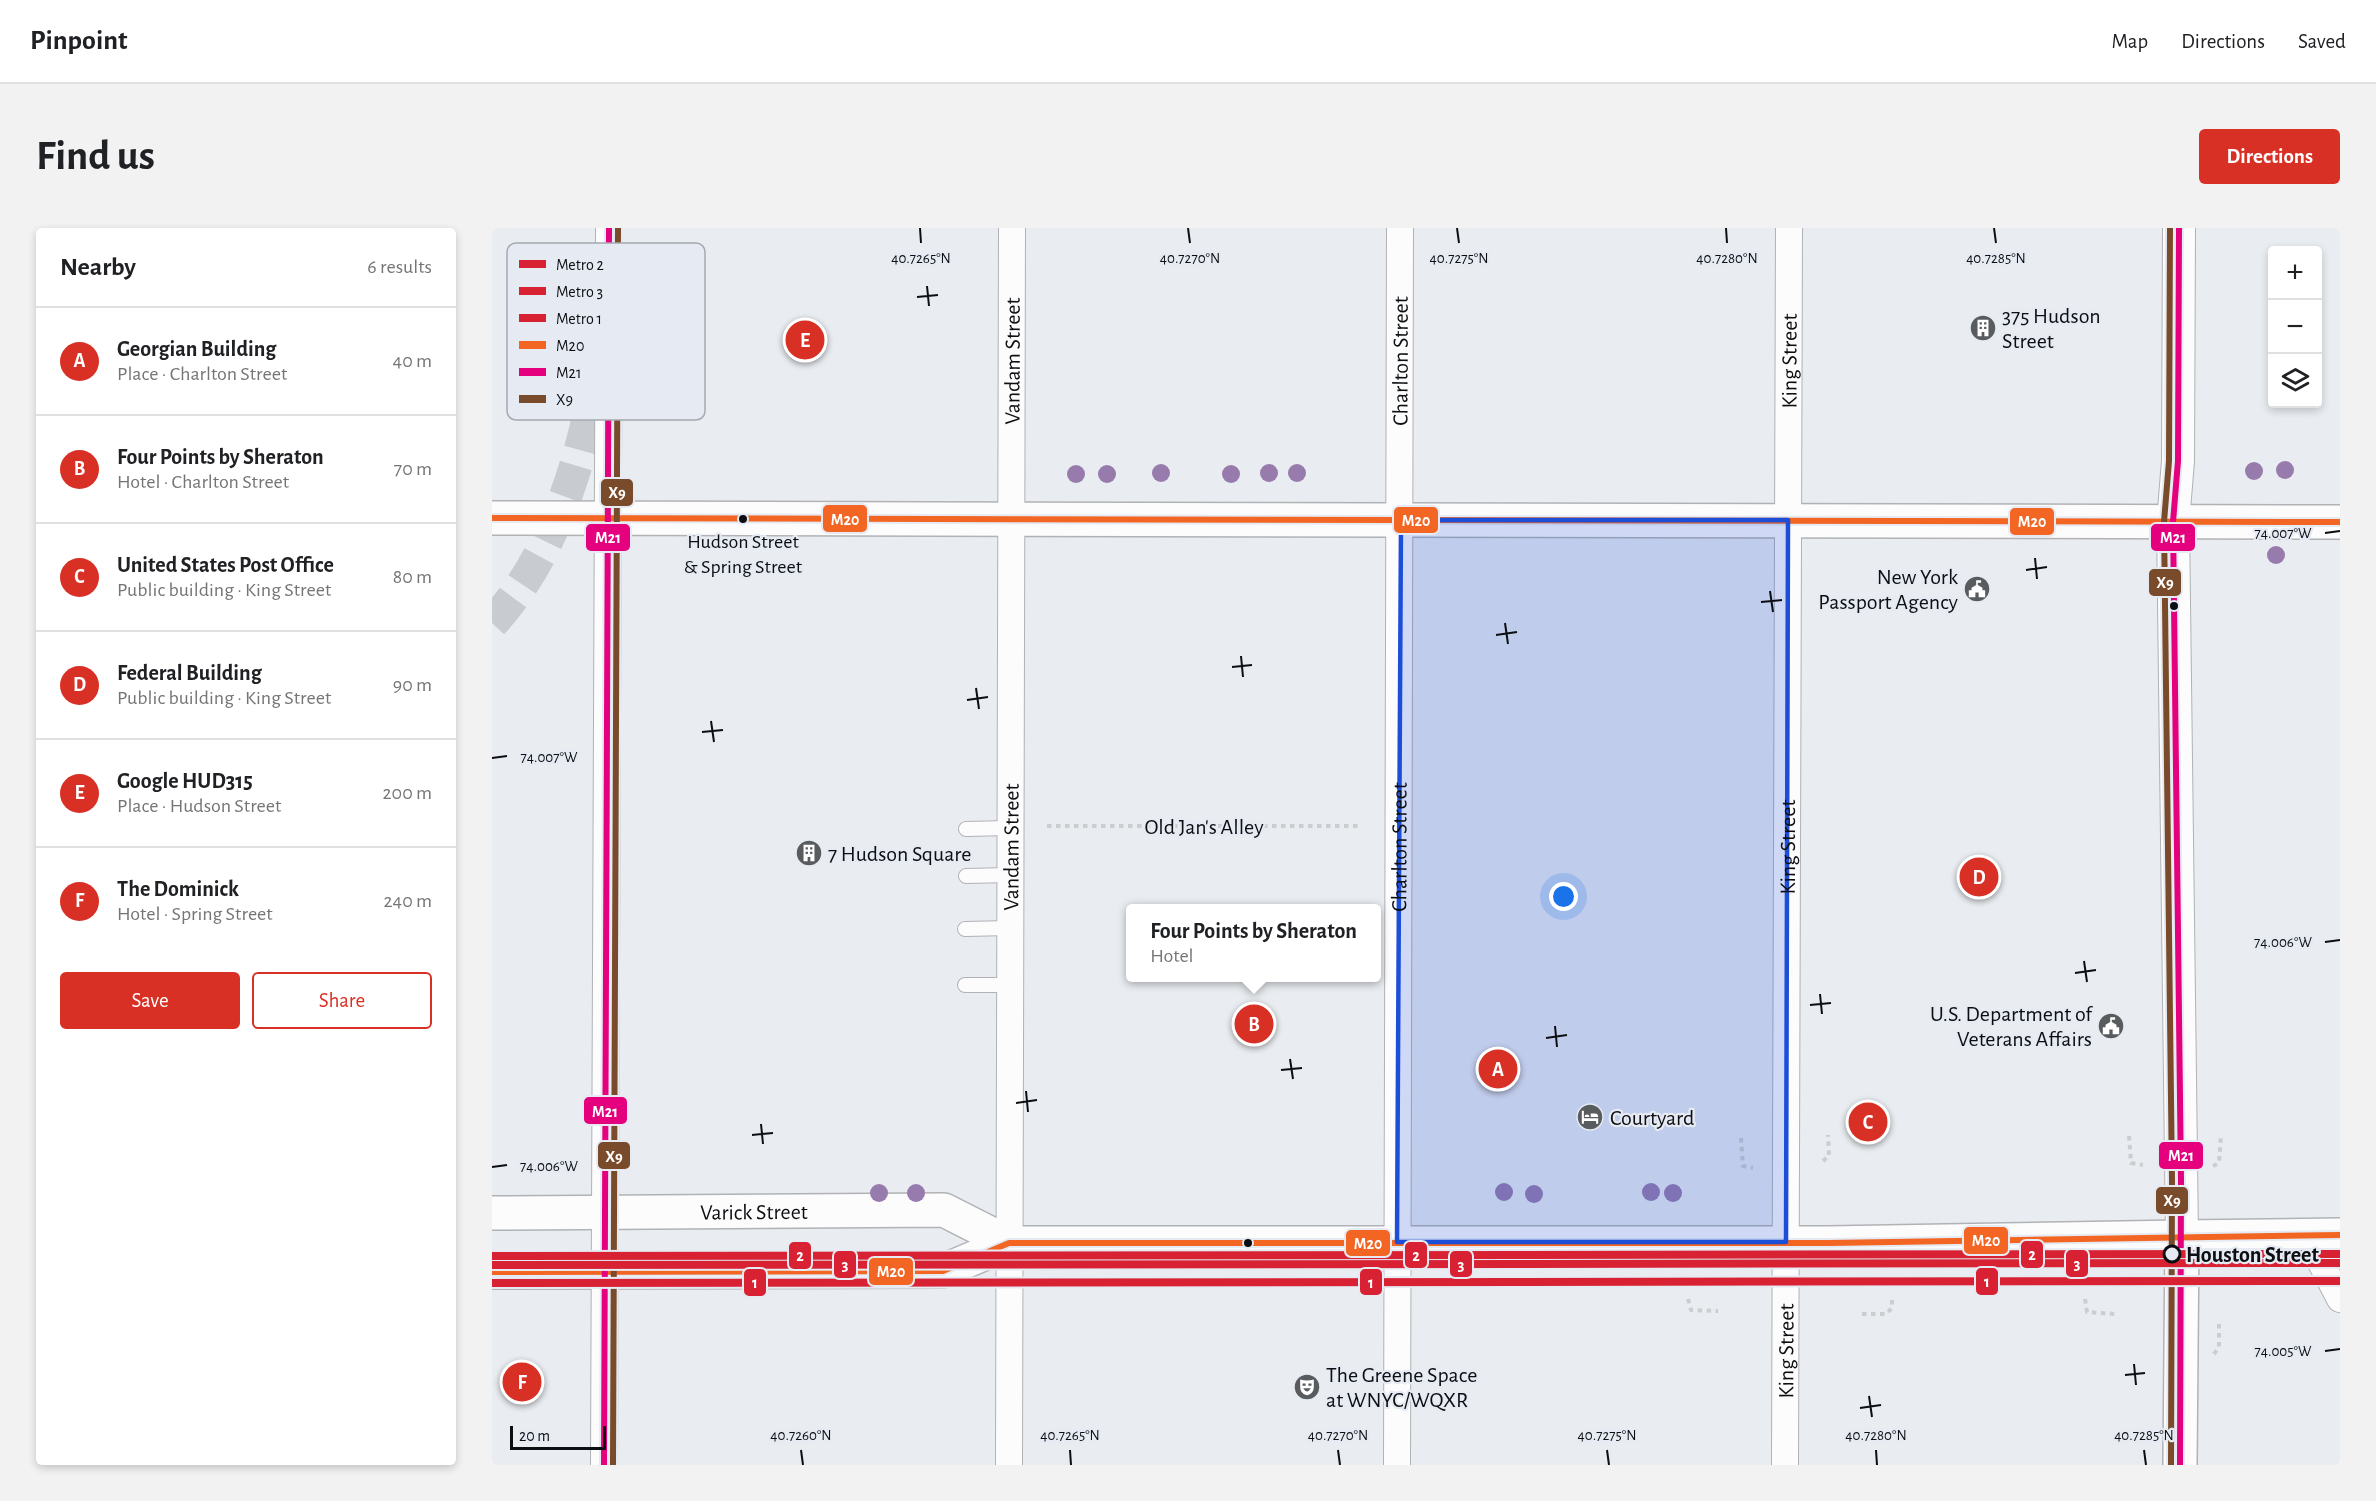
<!DOCTYPE html>
<html lang="en">
<head>
<meta charset="utf-8">
<style>
  :root { --surface:#fff; --page:#f2f2f2; --text:#202124; --muted:#757577; --line:#e0e0e0; --accent:#d93025 }
  body { margin:0; font-family:"Alegreya Sans",sans-serif; background:var(--page); color:var(--text) }
  .controls { position:absolute; right:18px; top:18px; display:grid; overflow:hidden; border-radius:6px; box-shadow:0 3px 9px #0003 }
  .controls button { width:54px; height:54px; display:grid; place-items:center; padding:0; border:0; border-bottom:2px solid var(--line); background:var(--surface); color:var(--text); font:30px sans-serif }
  .scale { position:absolute; left:18px; bottom:15px; width:96px; box-sizing:border-box; padding-left:6px; border:3px solid #0c0e11; border-top:0; font-size:16px; line-height:21px; white-space:nowrap; color:#0c0e11; -webkit-text-stroke:4px #e6ebf3; paint-order:stroke }
  .you { position:absolute; left:1072px; top:669px; width:21px; height:21px; margin:-15px; border:4px solid #fff; border-radius:50%; background:#1a73e8; box-shadow:0 0 0 9px #1a73e833 }
  .badge { display:grid; place-items:center; width:39px; height:39px; border-radius:50%; background:var(--accent); color:#fff; font-size:20px; font-weight:700 }
  .pin { position:absolute; translate:-50% -50%; border:3px solid #fff; box-shadow:0 2px 6px #0006 }
  .popup { position:absolute; left:634px; top:676px; width:255px; height:78px; box-sizing:border-box; display:grid; place-content:center; border-radius:6px; background:var(--surface); filter:drop-shadow(0 2px 4px #0005); font-size:20px; white-space:nowrap; color:var(--muted) }
  .popup b { font-size:22px; color:var(--text) }
  .popup::after { content:''; position:absolute; left:50%; top:100%; margin-left:-12px; border:12px solid transparent; border-top-color:var(--surface) }
  .list { margin:0; padding:0; list-style:none }
  h2 { display:flex; justify-content:space-between; align-items:center; height:78px; margin:0; padding:0 24px; font-size:26px }
  h2 small { font-size:20px; font-weight:400; color:var(--muted) }
  .list li { display:grid; grid-template-columns:39px 1fr auto; gap:18px; align-items:center; box-sizing:border-box; height:108px; padding:0 24px; border-top:2px solid var(--line) }
  .list b { display:block; font-size:22px; white-space:nowrap }
  .list p { margin:0; font-size:20px; white-space:nowrap; color:var(--muted) }
  .list em { font-size:20px; font-style:normal; color:var(--muted) }
  .actions { display:flex; gap:12px; padding:18px 24px }
  .actions a { flex:1; padding:14px 0; border:2px solid var(--accent); border-radius:6px; text-align:center; font-size:21px; color:var(--accent) }
  .actions .main { background:var(--accent); color:#fff }
  .icon { flex:none; width:33px; height:33px; fill:none; stroke:currentColor; stroke-width:2; stroke-linecap:round; stroke-linejoin:round }
  .map { position:relative; flex:none; width:1848px; height:1237px; overflow:hidden; border-radius:6px }
  header { display:flex; align-items:center; gap:36px; box-sizing:border-box; height:84px; padding:0 30px; background:var(--surface); border-bottom:2px solid var(--line) }
  header strong { font-size:28px }
  nav { display:flex; gap:33px; margin-inline-start:auto; font-size:21px }
  .intro { display:flex; align-items:center; justify-content:space-between; box-sizing:border-box; height:144px; padding:0 36px }
  h1 { margin:0; font-size:42px }
  .button { padding:15px 27px; border-radius:6px; background:var(--accent); color:#fff; font-size:21px; font-weight:700 }
  main { display:flex; gap:36px; padding:0 36px }
  aside { flex:1; background:var(--surface); border-radius:6px; box-shadow:0 3px 9px #0003 }
  .map>svg:first-child { display:block }
</style>
</head>
<body>
<header>
<strong>Pinpoint</strong>
<nav><a>Map</a><a>Directions</a><a>Saved</a></nav>
</header>
<div class="intro"><h1>Find us</h1><a class="button">Directions</a></div>
<main>
<aside>
<h2>Nearby<small>6 results</small></h2>
<ul class="list">
<li><span class="badge">A</span><div><b>Georgian Building</b><p>Place · Charlton Street</p></div><em>40 m</em></li>
<li><span class="badge">B</span><div><b>Four Points by Sheraton</b><p>Hotel · Charlton Street</p></div><em>70 m</em></li>
<li><span class="badge">C</span><div><b>United States Post Office</b><p>Public building · King Street</p></div><em>80 m</em></li>
<li><span class="badge">D</span><div><b>Federal Building</b><p>Public building · King Street</p></div><em>90 m</em></li>
<li><span class="badge">E</span><div><b>Google HUD315</b><p>Place · Hudson Street</p></div><em>200 m</em></li>
<li><span class="badge">F</span><div><b>The Dominick</b><p>Hotel · Spring Street</p></div><em>240 m</em></li>
</ul>
<div class="actions"><a class="main">Save</a><a>Share</a></div>
</aside>
<div class="map">
<svg width="1848" height="1237" viewBox="0 0 1848 1237">
  <rect width="100%" height="100%" fill="#e9ecf0"/>
  <g fill="none" stroke-linecap="round" stroke-linejoin="round">
    <!-- motorway-tunnel -->
    <path stroke="#c8cbcf" stroke-width="33" stroke-dasharray="33 16" stroke-linecap="butt" d="M0 395C69 321 98 205 111 107"/>
    <defs>
      <path id="service" d="M474 601 517 600
        M474 648 518 647
        M473 701 518 700
        M473 757H517"/>
      <g id="minor">
        <path d="M1815 1008 1848 1071"/>
        <path d="M112 1237 117 0"/>
        <path id="s1" d="M517 1237 520 0"/>
        <path id="s2" d="M905 1237 908 0"/>
        <path id="s3" d="M1293 1237 1297 0"/>
      </g>
      <path id="tertiary" d="M1687 0 1686 233 1681 294 1690 1009"/>
      <path id="secondary" d="M0 290 1848 294
        M1690 1009 1848 1007
        M0 1044 451 1043 517 1015"/>
      <g id="primary">
        <path id="s4" d="M0 985 452 982 517 1015H1336L1690 1009 1688 1237"/>
      </g>
    </defs>
    <!-- service casing -->
    <use href="#service" stroke="#b0b2b5" stroke-width="16"/>
    <!-- minor casing -->
    <use href="#minor" stroke="#b0b2b5" stroke-width="28"/>
    <!-- tertiary casing -->
    <use href="#tertiary" stroke="#b0b2b5" stroke-width="34"/>
    <!-- secondary casing -->
    <use href="#secondary" stroke="#b0b2b5" stroke-width="36"/>
    <!-- primary casing -->
    <use href="#primary" stroke="#b0b2b5" stroke-width="36"/>
    <!-- path -->
    <path stroke="#cccdce" stroke-width="4" stroke-dasharray="4.5 4.5" stroke-linecap="butt" d="M555 598H870
      M1637 908 1639 935 1651 937
      M1249 910 1251 938 1261 940
      M1331 933 1337 928 1336 907
      M1721 938 1727 935 1729 907
      M1196 1071 1199 1082 1226 1083
      M1593 1071 1595 1084 1624 1086
      M1370 1086H1394L1400 1080V1072
      M1722 1126 1727 1119V1096"/>
    <!-- service -->
    <use href="#service" stroke="#fcfcfd" stroke-width="14"/>
    <!-- minor -->
    <use href="#minor" stroke="#fcfcfd" stroke-width="26"/>
    <!-- tertiary -->
    <use href="#tertiary" stroke="#fcfcfd" stroke-width="32"/>
    <!-- secondary -->
    <use href="#secondary" stroke="#fcfcfd" stroke-width="33"/>
    <!-- primary -->
    <use href="#primary" stroke="#fcfcfd" stroke-width="33"/>
    <defs>
      <path id="bus-1" d="M0 290 1848 294
        M0 1044 451 1043 517 1015H1336L1848 1007"/>
      <path id="bus-2" d="M1687 0 1686 233 1681 294 1689 953 1688 1237
        M112 1237 117 0"/>
      <path id="bus-3" d="M1678 0 1677 233 1672 294 1680 953 1679 1237
        M121 1237 126 0"/>
    </defs>
    <!-- bus-1 casing -->
    <use href="#bus-1" stroke="#e6ebf3" stroke-width="10"/>
    <!-- bus-2 casing -->
    <use href="#bus-2" stroke="#e6ebf3" stroke-width="10"/>
    <!-- bus-3 casing -->
    <use href="#bus-3" stroke="#e6ebf3" stroke-width="10"/>
    <!-- bus-1 -->
    <use href="#bus-1" stroke="#f26522" stroke-width="6"/>
    <!-- bus-2 -->
    <use href="#bus-2" stroke="#e5007d" stroke-width="6"/>
    <!-- bus-3 -->
    <use href="#bus-3" stroke="#7a4b2a" stroke-width="6"/>
    <defs>
      <path id="metro-1" d="M0 1028 1848 1026"/>
      <path id="metro-2" d="M0 1037 1848 1035"/>
      <path id="metro-3" d="M0 1055 1848 1053"/>
    </defs>
    <!-- metro-1 casing -->
    <use href="#metro-1" stroke="#e6ebf3" stroke-width="12"/>
    <!-- metro-2 casing -->
    <use href="#metro-2" stroke="#e6ebf3" stroke-width="12"/>
    <!-- metro-3 casing -->
    <use href="#metro-3" stroke="#e6ebf3" stroke-width="12"/>
    <!-- metro-1 -->
    <use href="#metro-1" stroke="#d82233" stroke-width="8"/>
    <!-- metro-2 -->
    <use href="#metro-2" stroke="#d82233" stroke-width="8"/>
    <!-- metro-3 -->
    <use href="#metro-3" stroke="#d82233" stroke-width="8"/>
  </g>
  <!-- trees -->
  <g fill="#987bad">
    <circle cx="1793" cy="242" r="9"/>
    <circle cx="1762" cy="243" r="9"/>
    <circle cx="669" cy="245" r="9"/>
    <circle cx="777" cy="245" r="9"/>
    <circle cx="805" cy="245" r="9"/>
    <circle cx="584" cy="246" r="9"/>
    <circle cx="615" cy="246" r="9"/>
    <circle cx="739" cy="246" r="9"/>
    <circle cx="1784" cy="327" r="9"/>
    <circle cx="1012" cy="964" r="9"/>
    <circle cx="1159" cy="964" r="9"/>
    <circle cx="387" cy="965" r="9"/>
    <circle cx="424" cy="965" r="9"/>
    <circle cx="1181" cy="965" r="9"/>
    <circle cx="1042" cy="966" r="9"/>
  </g>
  <!-- marked area -->
  <path fill="#1d4ed8" fill-opacity="0.2" stroke="#1d4ed8" stroke-width="4.5" stroke-linejoin="round" d="M909 292H1296L1294 1014H905Z"/>
  <!-- ticks -->
  <path fill="none" stroke="#0c0e11" stroke-width="2" d="M428 0 429 15M696 0 698 15M965 0 967 15M1234 0 1235 15M1502 0 1504 15M435 58 437 78M425 69 446 67M1833 305 1848 303M1543 330 1545 351M1534 342 1555 339M1278 363 1281 384M1269 374 1290 372M1013 395 1016 416M1004 407 1025 404M749 428 751 449M740 439 760 437M484 460 487 481M475 472 496 469M219 493 222 514M210 504 231 502M0 530 15 528M1833 714 1848 712M1592 733 1595 754M1583 745 1604 742M1328 766 1330 786M1318 777 1339 775M1063 798 1065 819M1054 810 1075 807M798 831 801 851M789 842 810 840M534 863 536 884M524 875 545 872M269 896 271 916M260 907 281 905M0 939 15 937M1833 1123 1848 1121M1642 1136 1644 1157M1633 1147 1653 1145M1377 1168 1380 1189M1368 1180 1389 1177M309 1222 311 1237M578 1222 579 1237M846 1222 848 1237M1115 1222 1117 1237M1384 1222 1385 1237M1652 1222 1654 1237"/>
  <!-- icons -->
  <defs>
    <symbol id="building-disc" viewBox="-11 -11 22 22"><circle r="9.5" fill="#595c5f" stroke="#e6ebf3"/><path d="M-4-6H4V6H1V3H-1V6H-4ZM-2.5-4.3h1.7v1.8h-1.7ZM.8-4.3h1.7v1.8H.8ZM-2.5-1h1.7V.8h-1.7ZM.8-1h1.7V.8H.8Z" fill="#fff"/></symbol>
    <symbol id="civic-disc" viewBox="-11 -11 22 22"><circle r="9.5" fill="#595c5f" stroke="#e6ebf3"/><path d="M-.6-6.5H3V-4.5H.6V-3L4-1V1h2V6H-6V1h2V-1L-.6-3ZM-1.2 2.5V6h2.4V2.5Z" fill="#fff"/></symbol>
    <symbol id="hotel-disc" viewBox="-11 -11 22 22"><circle r="9.5" fill="#595c5f" stroke="#e6ebf3"/><path d="M-6-4.5h1.5V1H6V5H4.5V3h-9V5H-6ZM-4 0a1.8 1.8 0 1 1 3.6 0ZM.5 0V-2.5h3Q6-2.5 6 0Z" fill="#fff"/></symbol>
    <symbol id="theatre-disc" viewBox="-11 -11 22 22"><circle r="9.5" fill="#595c5f" stroke="#e6ebf3"/><path d="M-5-5.5Q0-4 5-5.5V0Q5 5 0 6Q-5 5-5 0ZM-3.3-2.5H-1v1.5H-3.3ZM1-2.5H3.3v1.5H1ZM-2.8 1Q0 5.5 2.8 1Z" fill="#fff"/></symbol>
  </defs>
  <g fill-rule="evenodd">
    <use href="#building-disc" x="1476" y="85" width="30" height="30"/>
    <use href="#civic-disc" x="1470" y="346" width="30" height="30"/>
    <use href="#building-disc" x="302" y="610" width="30" height="30"/>
    <use href="#civic-disc" x="1604" y="783" width="30" height="30"/>
    <use href="#hotel-disc" x="1083" y="874" width="30" height="30"/>
    <use href="#theatre-disc" x="800" y="1144" width="30" height="30"/>
  </g>
  <!-- markers -->
  <g fill="#0c0e11" stroke="#e6ebf3" stroke-width="2">
    <circle cx="251" cy="291" r="5"/>
    <circle cx="1682" cy="378" r="5"/>
    <circle cx="756" cy="1015" r="5"/>
  </g>
  <circle fill="#e6ebf3" stroke="#0c0e11" stroke-width="3" cx="1680" cy="1026" r="8"/>
  <g text-anchor="middle" stroke-width="4.5" stroke-linejoin="round" paint-order="stroke">
    <!-- bus labels -->
    <g font-size="20" fill="#0c0e11" stroke="#e6ebf3">
      <text x="251" y="320">Hudson Street<tspan x="251" dy="25">&amp; Spring Street</tspan></text>
    </g>
    <!-- poi labels -->
    <g font-size="22" fill="#0c0e11" stroke="#e6ebf3" text-anchor="start">
      <text x="1510" y="95">375 Hudson<tspan x="1510" dy="25">Street</tspan></text>
      <text x="1466" y="356" text-anchor="end">New York<tspan x="1466" dy="25">Passport Agency</tspan></text>
      <text x="336" y="633">7 Hudson Square</text>
      <text x="1600" y="793" text-anchor="end">U.S. Department of<tspan x="1600" dy="25">Veterans Affairs</tspan></text>
      <text x="1118" y="897">Courtyard</text>
      <text x="834" y="1154">The Greene Space<tspan x="834" dy="25">at WNYC/WQXR</tspan></text>
    </g>
    <!-- street labels -->
    <g font-size="22" fill="#0c0e11" stroke="#e6ebf3">
      <text dy="8" stroke="none"><textPath href="#s1" startOffset="1104">Vandam Street</textPath></text>
      <text dy="8" stroke="none"><textPath href="#s2" startOffset="1104">Charlton Street</textPath></text>
      <text dy="8" stroke="none"><textPath href="#s3" startOffset="1104">King Street</textPath></text>
      <text x="712" y="606">Old Jan's Alley</text>
      <text dy="8" stroke="none"><textPath href="#s1" startOffset="618">Vandam Street</textPath></text>
      <text dy="8" stroke="none"><textPath href="#s3" startOffset="618">King Street</textPath></text>
      <text dy="8" stroke="none"><textPath href="#s2" startOffset="618">Charlton Street</textPath></text>
      <text dy="8" stroke="none"><textPath href="#s4" startOffset="262">Varick Street</textPath></text>
      <text dy="8" stroke="none"><textPath href="#s3" startOffset="114">King Street</textPath></text>
    </g>
    <!-- stop labels -->
    <g font-size="22" font-weight="bold" fill="#0c0e11" stroke="#e6ebf3" text-anchor="start">
      <text x="1694" y="1034">Houston Street</text>
    </g>
  </g>
  <!-- legend -->
  <rect x="15" y="15" width="198" height="177" rx="9" fill="#e6ebf3" stroke="#a5a9af" stroke-width="1.5"/>
  <rect x="27" y="32" width="27" height="8" fill="#d82233"/>
  <rect x="27" y="59" width="27" height="8" fill="#d82233"/>
  <rect x="27" y="86" width="27" height="8" fill="#d82233"/>
  <rect x="27" y="113" width="27" height="8" fill="#f26522"/>
  <rect x="27" y="140" width="27" height="8" fill="#e5007d"/>
  <rect x="27" y="167" width="27" height="8" fill="#7a4b2a"/>
  <g font-size="16" fill="#0c0e11">
    <text x="64" y="42">Metro 2</text>
    <text x="64" y="69">Metro 3</text>
    <text x="64" y="96">Metro 1</text>
    <text x="64" y="123">M20</text>
    <text x="64" y="150">M21</text>
    <text x="64" y="177">X9</text>
  </g>
  <g font-size="15" text-anchor="middle" fill="#0c0e11" stroke="#e6ebf3" stroke-width="4.5" stroke-linejoin="round" paint-order="stroke">
    <text x="429" y="35">40.7265°N</text>
    <text x="698" y="35">40.7270°N</text>
    <text x="967" y="35">40.7275°N</text>
    <text x="1235" y="35">40.7280°N</text>
    <text x="1504" y="35">40.7285°N</text>
    <text x="1791" y="310">74.007°W</text>
    <text x="57" y="534">74.007°W</text>
    <text x="1791" y="719">74.006°W</text>
    <text x="57" y="943">74.006°W</text>
    <text x="1791" y="1128">74.005°W</text>
    <text x="309" y="1212">40.7260°N</text>
    <text x="578" y="1212">40.7265°N</text>
    <text x="846" y="1212">40.7270°N</text>
    <text x="1115" y="1212">40.7275°N</text>
    <text x="1384" y="1212">40.7280°N</text>
    <text x="1652" y="1212">40.7285°N</text>
  </g>
  <g stroke="#e6ebf3" stroke-width="2">
    <rect x="108" y="250" width="34" height="29" rx="6" fill="#7a4b2a"/>
    <rect x="330" y="276" width="46" height="29" rx="6" fill="#f26522"/>
    <rect x="901" y="278" width="46" height="28" rx="6" fill="#f26522"/>
    <rect x="1517" y="279" width="46" height="29" rx="6" fill="#f26522"/>
    <rect x="1658" y="295" width="46" height="29" rx="6" fill="#e5007d"/>
    <rect x="93" y="295" width="46" height="29" rx="6" fill="#e5007d"/>
    <rect x="1656" y="340" width="34" height="29" rx="6" fill="#7a4b2a"/>
    <rect x="91" y="868" width="45" height="29" rx="6" fill="#e5007d"/>
    <rect x="1666" y="913" width="46" height="29" rx="6" fill="#e5007d"/>
    <rect x="105" y="913" width="34" height="29" rx="6" fill="#7a4b2a"/>
    <rect x="1663" y="958" width="34" height="29" rx="6" fill="#7a4b2a"/>
    <rect x="1471" y="998" width="46" height="29" rx="6" fill="#f26522"/>
    <rect x="853" y="1001" width="46" height="28" rx="6" fill="#f26522"/>
    <rect x="1528" y="1012" width="24" height="29" rx="6" fill="#d82233"/>
    <rect x="912" y="1013" width="24" height="28" rx="6" fill="#d82233"/>
    <rect x="296" y="1013" width="24" height="29" rx="6" fill="#d82233"/>
    <rect x="1573" y="1021" width="24" height="29" rx="6" fill="#d82233"/>
    <rect x="957" y="1022" width="24" height="28" rx="6" fill="#d82233"/>
    <rect x="341" y="1022" width="24" height="29" rx="6" fill="#d82233"/>
    <rect x="376" y="1029" width="46" height="29" rx="6" fill="#f26522"/>
    <rect x="1483" y="1039" width="24" height="29" rx="6" fill="#d82233"/>
    <rect x="867" y="1040" width="24" height="28" rx="6" fill="#d82233"/>
    <rect x="251" y="1040" width="24" height="29" rx="6" fill="#d82233"/>
  </g>
  <g font-size="16" text-anchor="middle" font-weight="bold" fill="#fff">
    <text x="125" y="270">X9</text>
    <text x="353" y="297">M20</text>
    <text x="924" y="298">M20</text>
    <text x="1540" y="299">M20</text>
    <text x="1681" y="315">M21</text>
    <text x="116" y="315">M21</text>
    <text x="1673" y="360">X9</text>
    <text x="113" y="889">M21</text>
    <text x="1689" y="933">M21</text>
    <text x="122" y="934">X9</text>
    <text x="1680" y="978">X9</text>
    <text x="1494" y="1018">M20</text>
    <text x="876" y="1021">M20</text>
    <text x="1540" y="1032">2</text>
    <text x="924" y="1033">2</text>
    <text x="308" y="1033">2</text>
    <text x="1585" y="1041">3</text>
    <text x="969" y="1042">3</text>
    <text x="353" y="1042">3</text>
    <text x="399" y="1049">M20</text>
    <text x="1495" y="1059">1</text>
    <text x="879" y="1060">1</text>
    <text x="263" y="1060">1</text>
  </g>
</svg>
<div class="controls">
<button>+</button>
<button>−</button>
<button><svg class="icon" aria-label="layers" viewBox="0 0 24 24"><path d="M12 4l9 5-9 5-9-5zM3 14l9 5 9-5"/></svg></button>
</div>
<div class="scale">20 m</div>
<div class="you"></div>
<div class="pin badge" style="left:1006px;top:841px">A</div>
<div class="pin badge" style="left:762px;top:796px">B</div>
<div class="popup"><b>Four Points by Sheraton</b>Hotel</div>
<div class="pin badge" style="left:1376px;top:894px">C</div>
<div class="pin badge" style="left:1487px;top:649px">D</div>
<div class="pin badge" style="left:313px;top:112px">E</div>
<div class="pin badge" style="left:30px;top:1154px">F</div>
</div>
</main>
</body>
</html>
